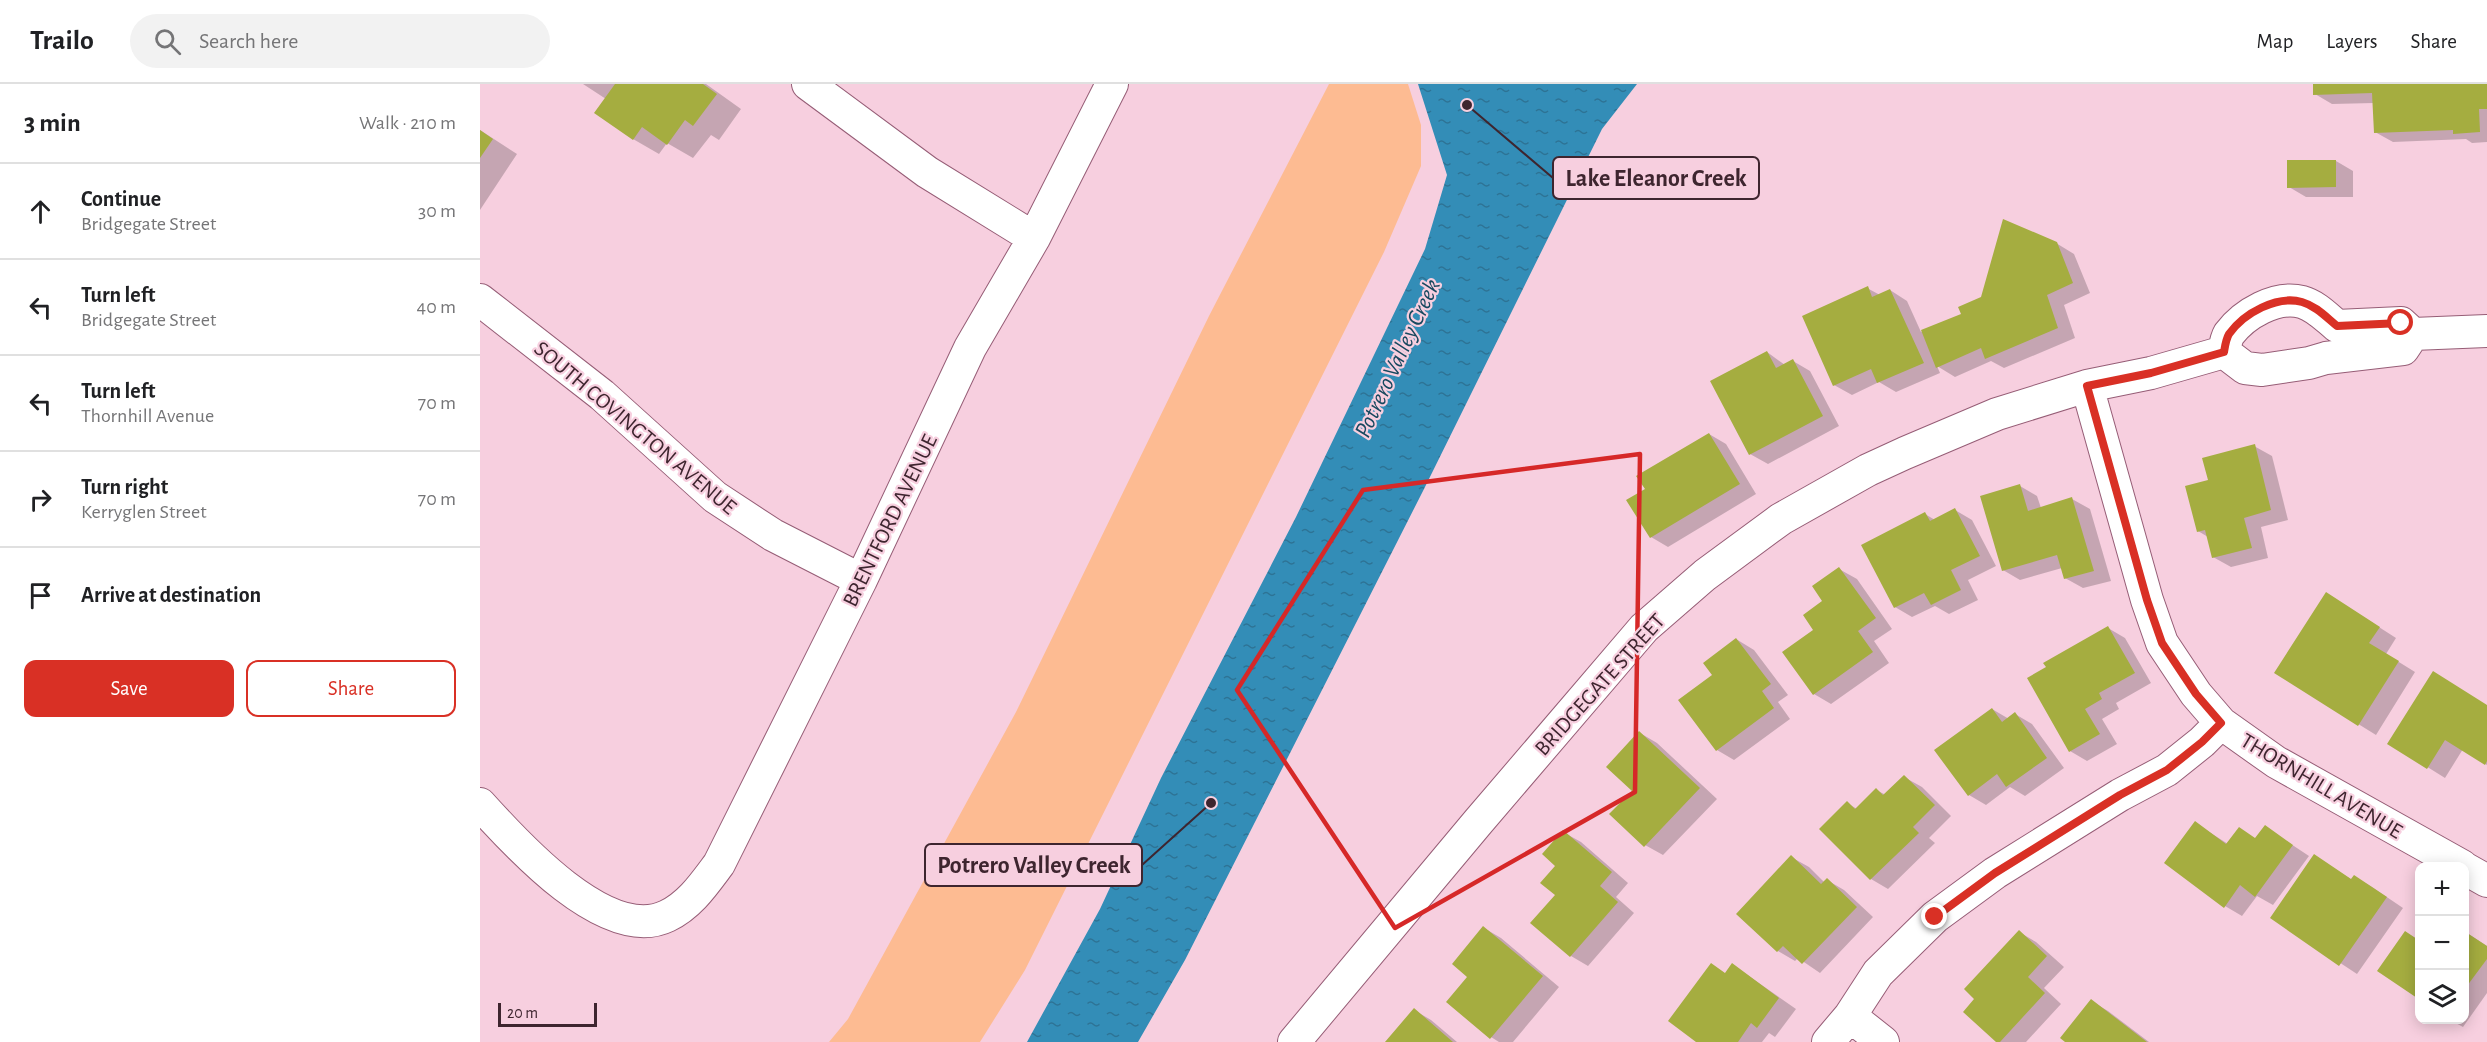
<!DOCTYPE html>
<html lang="en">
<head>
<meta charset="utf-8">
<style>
  :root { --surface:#fff; --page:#f2f2f2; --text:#202124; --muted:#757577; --line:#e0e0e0; --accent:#d93025 }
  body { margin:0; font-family:"Alegreya Sans",sans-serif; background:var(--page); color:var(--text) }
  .controls { position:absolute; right:18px; bottom:18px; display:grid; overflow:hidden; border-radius:12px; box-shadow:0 3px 15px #0003 }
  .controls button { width:54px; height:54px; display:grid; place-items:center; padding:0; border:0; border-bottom:2px solid var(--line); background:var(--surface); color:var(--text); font:30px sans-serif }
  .scale { position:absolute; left:18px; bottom:15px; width:99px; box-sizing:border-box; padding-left:6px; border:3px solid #3e252f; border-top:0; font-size:16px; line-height:21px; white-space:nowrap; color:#3e252f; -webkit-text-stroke:4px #f7cfdf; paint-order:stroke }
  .stop { position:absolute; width:18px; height:18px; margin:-14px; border:4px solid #d93025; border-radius:50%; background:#fff }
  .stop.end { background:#d93025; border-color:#fff; box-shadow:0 2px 6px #0008 }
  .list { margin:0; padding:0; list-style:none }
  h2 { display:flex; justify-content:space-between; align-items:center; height:78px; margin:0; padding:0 24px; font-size:26px }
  h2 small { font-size:20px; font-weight:400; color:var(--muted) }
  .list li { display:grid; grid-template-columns:39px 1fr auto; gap:18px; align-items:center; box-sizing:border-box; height:96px; padding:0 24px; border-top:2px solid var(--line) }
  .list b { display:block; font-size:22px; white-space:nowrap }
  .list p { margin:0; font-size:20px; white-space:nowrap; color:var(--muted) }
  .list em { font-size:20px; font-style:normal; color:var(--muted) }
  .actions { display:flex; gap:12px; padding:18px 24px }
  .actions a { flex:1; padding:14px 0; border:2px solid var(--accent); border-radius:12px; text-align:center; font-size:21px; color:var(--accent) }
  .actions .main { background:var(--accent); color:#fff }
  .icon { flex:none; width:33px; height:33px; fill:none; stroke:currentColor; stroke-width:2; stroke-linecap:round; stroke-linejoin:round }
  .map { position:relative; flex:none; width:2007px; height:958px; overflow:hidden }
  header { display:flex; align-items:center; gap:36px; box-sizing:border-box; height:84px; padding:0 30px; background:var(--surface); border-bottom:2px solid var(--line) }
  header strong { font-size:28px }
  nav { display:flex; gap:33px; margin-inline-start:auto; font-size:21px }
  .search { width:420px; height:54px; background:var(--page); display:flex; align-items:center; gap:15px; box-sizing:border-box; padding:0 21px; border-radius:33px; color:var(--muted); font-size:22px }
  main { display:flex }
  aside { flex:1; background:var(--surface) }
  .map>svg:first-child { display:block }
</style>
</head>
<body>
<header>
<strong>Trailo</strong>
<div class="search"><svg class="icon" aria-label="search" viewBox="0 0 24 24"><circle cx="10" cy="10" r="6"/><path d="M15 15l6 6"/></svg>Search here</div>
<nav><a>Map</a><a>Layers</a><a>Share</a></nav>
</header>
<main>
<aside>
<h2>3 min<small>Walk · 210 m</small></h2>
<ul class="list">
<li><svg class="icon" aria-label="ahead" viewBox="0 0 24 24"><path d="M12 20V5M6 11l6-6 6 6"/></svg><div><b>Continue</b><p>Bridgegate Street</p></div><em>30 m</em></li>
<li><svg class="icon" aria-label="left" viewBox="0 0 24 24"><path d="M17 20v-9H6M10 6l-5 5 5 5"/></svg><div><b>Turn left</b><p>Bridgegate Street</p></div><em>40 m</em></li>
<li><svg class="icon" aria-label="left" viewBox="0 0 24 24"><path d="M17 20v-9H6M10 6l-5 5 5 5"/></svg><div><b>Turn left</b><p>Thornhill Avenue</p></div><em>70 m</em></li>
<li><svg class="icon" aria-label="right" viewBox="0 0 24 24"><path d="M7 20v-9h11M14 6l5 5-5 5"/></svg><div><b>Turn right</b><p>Kerryglen Street</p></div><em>70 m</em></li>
<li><svg class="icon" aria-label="arrive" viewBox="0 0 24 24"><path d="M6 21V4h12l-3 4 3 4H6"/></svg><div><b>Arrive at destination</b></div></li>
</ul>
<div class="actions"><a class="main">Save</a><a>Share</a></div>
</aside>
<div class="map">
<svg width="2007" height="958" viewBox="0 0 2007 958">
  <defs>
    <pattern id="water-ripples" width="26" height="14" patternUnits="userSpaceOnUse" patternTransform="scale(1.5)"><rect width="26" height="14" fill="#338db7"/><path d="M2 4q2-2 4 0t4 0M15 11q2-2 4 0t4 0" fill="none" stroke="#2d7395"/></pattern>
  </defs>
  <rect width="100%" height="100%" fill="#f7cfdf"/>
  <!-- green -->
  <path fill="#fdbb92" d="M849 0H928L941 41V82L904 168 545 886 500 958H349L368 935 536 628 729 232Z"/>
  <!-- water -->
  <path fill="url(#water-ripples)" d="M938 0H1157L1122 45 944 405 705 876 658 958H547L620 825 681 694 816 433 945 165 967 91Z"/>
  <!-- shadow -->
  <path fill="#0003" d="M103 0H226L261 25 239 56 231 51 213 74 187 59 179 70 153 55 126 15Z
    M1834 0H2007V58L1992 59 1986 55 1913 58 1895 48 1894 19 1852 20 1835 10Z
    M0 46 37 70 0 126Z
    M1856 77 1873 87V113H1826L1809 103Z
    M1576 159 1594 170 1610 209 1584 221 1595 254 1524 284 1511 277 1475 293 1457 282 1460 289 1416 308 1399 298 1372 311 1354 301 1387 204 1400 211 1410 206 1427 217 1441 248 1483 231Z
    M1287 268 1305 281 1313 277 1330 287 1359 342 1288 380 1270 370Z
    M1229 350 1246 360 1276 410 1188 463 1171 453 1167 406Z
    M1774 362 1792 372 1808 436 1781 443 1788 474 1751 483 1733 473 1728 453 1718 447 1729 397Z
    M1540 402 1557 412 1561 424 1592 415 1610 425 1631 497 1603 504 1585 494 1582 484 1540 496 1523 486Z
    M1475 426 1492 436 1516 482 1488 496 1498 516 1469 530 1455 522 1432 533 1415 523 1445 430 1455 436Z
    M1359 485 1377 495 1412 545 1394 557 1409 579 1351 620 1334 610 1344 517Z
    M1863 520 1916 554 1906 570 1935 588 1896 651 1796 589Z
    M1628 544 1645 554 1671 599 1636 619 1639 625 1622 635 1637 660 1607 677 1590 667 1568 584Z
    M1256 555 1274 566 1308 611 1298 618 1310 635 1254 676 1237 666 1234 592Z
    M2007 622V681L1983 665 1965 694 1909 659Z
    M1512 625 1529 635 1535 630 1552 640 1584 684 1545 712 1530 703 1506 721 1489 711Z
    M1160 649 1177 659 1237 715 1183 771 1165 761 1154 707Z
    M1424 693 1442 703 1471 732 1449 754 1455 759 1408 805 1391 795 1367 719 1377 725 1396 706 1406 711Z
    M1715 739 1748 760 1759 745 1776 755 1785 743 1829 772 1793 821 1777 812 1762 832 1745 822Z
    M1083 748 1101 758 1148 799 1136 813 1154 829 1108 882 1091 872 1077 811 1078 782Z
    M1835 772 1872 796 1875 793 1892 803 1923 824 1877 890 1792 834Z
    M1311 773 1329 783 1345 799 1347 796 1364 806 1393 833 1340 889 1318 874 1315 877 1298 867Z
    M1004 844 1021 854 1079 903 1033 958H1019L1011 953 990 893Z
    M1984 847 2007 862V909L1983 943 1970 936H1984Z
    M1539 848 1556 858 1584 883 1564 904 1581 920 1546 958H1518L1497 915Z
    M1253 881 1316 925 1295 953 1289 949 1282 958H1219L1246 890Z
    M1611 917 1628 927 1669 958H1588Z
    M934 926 951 936 977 958H907Z"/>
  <!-- building -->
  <path fill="#a5ad40" d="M135 0H223L237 10 213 42 205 36 187 61 162 43 153 56 114 29Z
    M1833 0H2007V25H1999L2000 48 1973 50V46L1894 49 1892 9 1833 11Z
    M0 46 13 55 0 74Z
    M1807 76H1856V103L1807 104Z
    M1523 135 1577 158 1593 199 1567 211 1578 244 1505 275 1501 264 1456 284 1441 246 1481 230 1478 223 1501 213Z
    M1388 202 1392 213 1410 205 1444 279 1397 299 1391 285 1353 302 1322 232Z
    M1287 267 1296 284 1313 275 1343 332 1269 371 1230 297Z
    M1229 349 1260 400 1170 454 1146 416 1165 405 1156 392Z
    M1775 360 1791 426 1764 434 1772 464 1732 474 1725 446 1717 448 1705 402 1728 396 1722 374Z
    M1540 400 1548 427 1592 413 1614 487 1584 495 1577 471 1522 487 1500 412Z
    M1475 424 1500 472 1471 486 1481 506 1451 521 1444 509 1414 524 1381 461 1445 428 1450 437Z
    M1359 483 1396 534 1378 547 1393 568 1333 611 1302 568 1333 546 1323 531 1342 517 1332 502Z
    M1846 508 1900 543 1889 559 1919 577 1878 642 1794 589Z
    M1628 542 1655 589 1619 609 1622 615 1605 625 1620 650 1589 668 1547 594 1566 583 1563 579Z
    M1256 554 1291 600 1282 607 1294 624 1236 667 1198 616 1232 591 1223 579Z
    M1953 587 2007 621V677L2005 681 1965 656 1947 685 1907 660Z
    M1512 624 1522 638 1535 628 1567 674 1526 703 1517 690 1488 712 1454 666Z
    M1159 647 1220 704 1164 763 1129 730 1152 707 1126 683Z
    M1424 691 1455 721 1433 743 1439 749 1390 796 1339 745 1367 717 1375 725 1396 704 1403 711Z
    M1715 737 1746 760 1759 743 1775 754 1785 741 1813 761 1775 813 1760 801 1744 824 1684 779Z
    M1083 746 1132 788 1120 802 1138 818 1090 873 1050 839 1075 811 1060 799 1075 782 1062 770Z
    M1834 770 1871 795 1874 791 1907 813 1859 882 1790 834Z
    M1311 771 1341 800 1347 794 1377 823 1322 880 1303 862 1297 868 1256 830Z
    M1003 842 1063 892 1010 955 966 918 987 893 972 880Z
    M1539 846 1567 872 1548 893 1565 909 1520 958H1516L1483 928 1494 915 1484 905Z
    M1925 847 1940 857V916L1897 887Z
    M1984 847 2007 862V875L1984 906Z
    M1231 879 1245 889 1252 879 1299 914 1277 944 1271 939 1258 958H1216L1188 937Z
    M1611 915 1667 958H1585L1580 954Z
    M934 924 973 958H905Z"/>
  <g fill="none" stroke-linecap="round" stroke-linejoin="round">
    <defs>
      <path id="minor" d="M328 0 447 88 554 154
        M0 216 122 311 235 413 293 451 381 496
        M1744 268C1745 262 1746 255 1749 250 1764 230 1796 211 1822 218 1836 222 1846 233 1857 242L1921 239 1933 250 2007 247
        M1744 268 1765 284 1782 286 1829 279 1846 274 1923 265 1933 250
        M1607 302 1667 516 1682 559 1716 610 1741 639 1796 678 1982 782
        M0 720C36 760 127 861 187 832 210 821 224 800 239 780L381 496 490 264 554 154 632 0
        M1984 784 2007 797
        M1370 932 1403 958
        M814 958 998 738 1164 544 1225 491 1301 435 1388 386 1425 369 1517 330 1607 302 1671 289 1744 268
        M1348 958 1370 932 1398 889 1455 833 1515 789 1640 711 1687 686 1722 658 1741 639"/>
    </defs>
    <!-- minor casing -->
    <use href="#minor" stroke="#965d76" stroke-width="34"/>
    <!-- minor -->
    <use href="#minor" stroke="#fff" stroke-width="32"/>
  </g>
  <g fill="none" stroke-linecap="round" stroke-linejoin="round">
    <!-- route -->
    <path stroke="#d93025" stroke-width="8" d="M1455 833 1515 789 1640 711 1687 686 1722 658 1741 639 1716 610 1682 559 1667 516 1607 302 1671 289 1744 268C1745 262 1746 255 1749 250 1764 229 1797 211 1822 218 1836 222 1846 233 1857 242L1921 239"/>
  </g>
  <!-- marked area -->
  <path fill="none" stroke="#d62828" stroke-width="4.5" stroke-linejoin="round" d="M1160 370 1155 708 915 844 757 606 883 406Z"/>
  <g text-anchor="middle" stroke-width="4.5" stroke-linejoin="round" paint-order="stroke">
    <!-- street labels -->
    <g font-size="22" fill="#3e252f" stroke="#f7cfdf">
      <text transform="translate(156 343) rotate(40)" y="8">SOUTH COVINGTON AVENUE</text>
      <text transform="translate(409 436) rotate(-64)" y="8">BRENTFORD AVENUE</text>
      <text transform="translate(1119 600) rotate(-48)" y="8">BRIDGEGATE STREET</text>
      <text transform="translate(1842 701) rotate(31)" y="8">THORNHILL AVENUE</text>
    </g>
    <!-- water labels -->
    <g font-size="24" font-style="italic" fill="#17485f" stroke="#f7cfdf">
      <text transform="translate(917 274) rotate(-65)" y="8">Potrero Valley Creek</text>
    </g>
  </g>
  <!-- callouts -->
  <path fill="none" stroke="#3e252f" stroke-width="2" d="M987 21L1073 94M731 719L662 781"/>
  <g fill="#3e252f" stroke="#f7cfdf" stroke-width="2">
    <circle cx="987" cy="21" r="6"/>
    <circle cx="731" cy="719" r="6"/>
  </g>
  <g fill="#f7cfdf" stroke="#3e252f" stroke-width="2">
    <rect x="1073" y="73" width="206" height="42" rx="6"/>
    <rect x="445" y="760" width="217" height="42" rx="6"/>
  </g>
  <g font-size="24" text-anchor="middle" font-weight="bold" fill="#3e252f">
    <text x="1176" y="102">Lake Eleanor Creek</text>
    <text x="554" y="789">Potrero Valley Creek</text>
  </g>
</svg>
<div class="controls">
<button>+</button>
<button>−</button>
<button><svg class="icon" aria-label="layers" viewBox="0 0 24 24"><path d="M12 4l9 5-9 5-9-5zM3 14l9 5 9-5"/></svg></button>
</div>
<div class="scale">20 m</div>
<div class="stop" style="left:1921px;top:239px"></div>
<div class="stop end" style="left:1455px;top:833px"></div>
</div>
</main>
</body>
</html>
